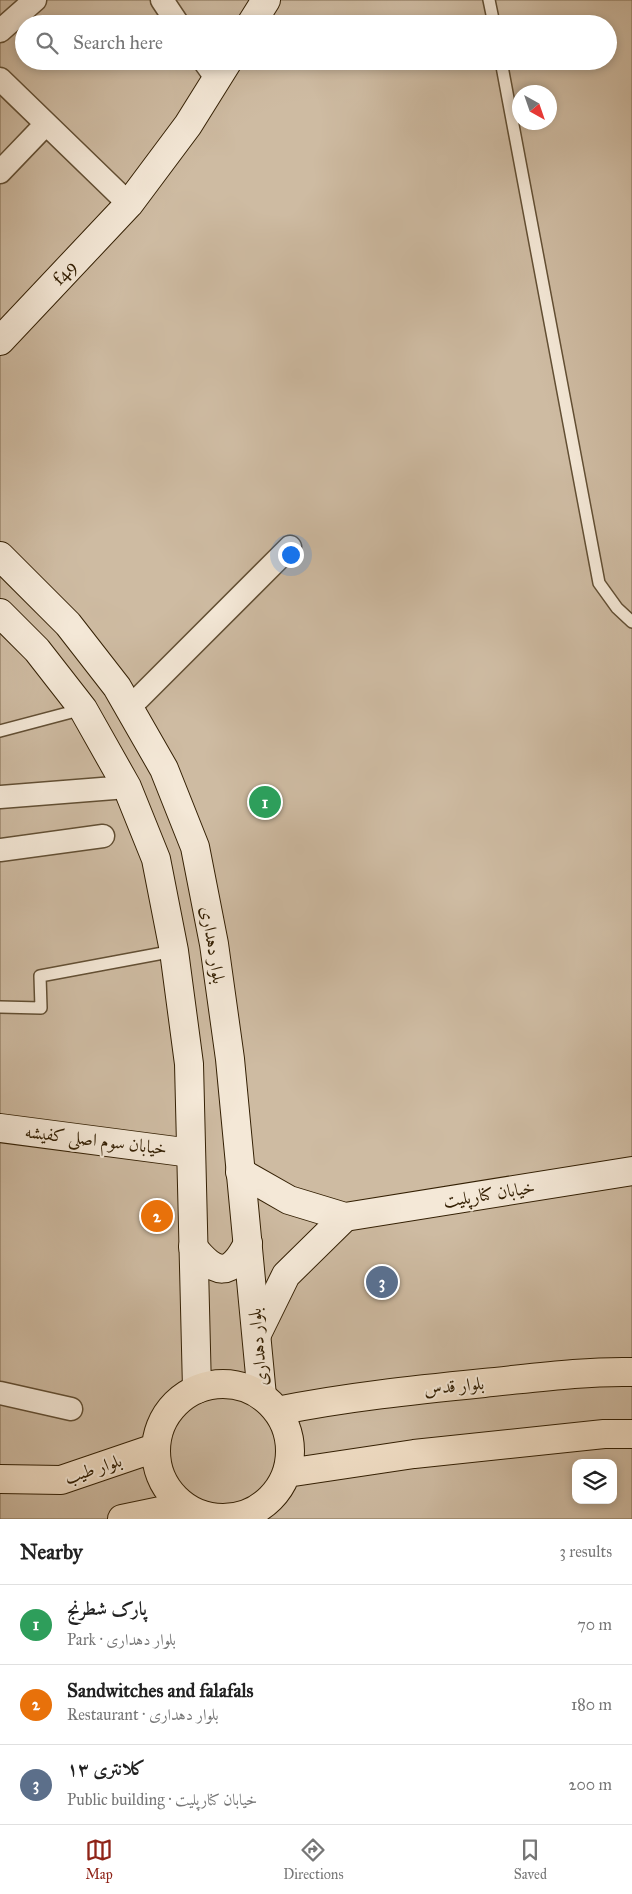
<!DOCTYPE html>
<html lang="en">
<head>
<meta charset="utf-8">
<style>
  :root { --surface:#fff; --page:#f2f2f2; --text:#222; --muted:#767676; --line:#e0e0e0; --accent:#8f2418 }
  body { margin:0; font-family:"IM FELL Great Primer",Amiri,serif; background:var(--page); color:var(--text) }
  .controls { position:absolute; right:15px; bottom:15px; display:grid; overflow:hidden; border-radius:10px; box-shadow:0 2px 8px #0003 }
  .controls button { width:45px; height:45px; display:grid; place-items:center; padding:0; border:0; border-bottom:1px solid var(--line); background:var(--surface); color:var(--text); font:25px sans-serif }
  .compass { position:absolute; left:512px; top:85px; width:45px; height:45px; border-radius:50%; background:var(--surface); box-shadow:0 2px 8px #0003; rotate:140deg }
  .you { position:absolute; left:290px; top:554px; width:18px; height:18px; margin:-12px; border:4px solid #fff; border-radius:50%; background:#1a73e8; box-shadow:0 0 0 8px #1a73e833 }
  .badge { display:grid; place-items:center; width:32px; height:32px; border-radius:50%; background:var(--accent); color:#fff; font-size:16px; font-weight:700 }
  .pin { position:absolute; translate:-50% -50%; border:2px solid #fff; box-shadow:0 1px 5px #0006 }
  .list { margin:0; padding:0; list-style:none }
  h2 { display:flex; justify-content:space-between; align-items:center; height:65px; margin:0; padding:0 20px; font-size:21px }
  h2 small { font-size:16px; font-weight:400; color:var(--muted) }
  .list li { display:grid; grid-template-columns:32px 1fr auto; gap:15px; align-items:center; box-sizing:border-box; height:80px; padding:0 20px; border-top:1px solid var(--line) }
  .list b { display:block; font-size:19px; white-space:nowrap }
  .list p { margin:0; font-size:16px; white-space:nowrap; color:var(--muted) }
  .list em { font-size:16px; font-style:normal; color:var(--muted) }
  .icon { flex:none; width:28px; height:28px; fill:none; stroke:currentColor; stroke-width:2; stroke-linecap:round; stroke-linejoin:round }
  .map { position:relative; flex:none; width:632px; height:1519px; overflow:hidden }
  .search { position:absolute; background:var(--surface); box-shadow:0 2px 8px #0003; left:15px; right:15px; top:15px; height:55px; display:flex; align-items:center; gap:12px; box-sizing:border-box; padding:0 18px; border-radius:28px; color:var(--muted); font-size:19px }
  .sheet { height:305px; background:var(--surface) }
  nav { display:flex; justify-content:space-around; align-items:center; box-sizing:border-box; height:70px; border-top:1px solid var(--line); background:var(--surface); font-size:14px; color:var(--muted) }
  nav a { display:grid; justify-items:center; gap:2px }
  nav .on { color:var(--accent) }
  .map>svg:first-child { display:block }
</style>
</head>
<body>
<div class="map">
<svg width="632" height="1519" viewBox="0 0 632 1519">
  <rect width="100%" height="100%" fill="#eedbc2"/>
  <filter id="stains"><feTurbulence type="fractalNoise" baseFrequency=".004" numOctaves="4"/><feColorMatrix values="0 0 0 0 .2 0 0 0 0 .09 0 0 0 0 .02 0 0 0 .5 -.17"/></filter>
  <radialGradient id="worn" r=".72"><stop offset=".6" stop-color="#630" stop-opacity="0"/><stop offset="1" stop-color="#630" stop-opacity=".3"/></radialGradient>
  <!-- green -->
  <path fill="#cebba2" stroke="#816e53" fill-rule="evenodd" d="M0 0H632V1519H0ZM24 24H608V61H24ZM520 92H550V122H520ZM576 1463H613V1500H576Z"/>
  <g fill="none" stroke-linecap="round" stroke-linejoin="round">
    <defs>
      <path id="lane" d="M489 0 494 24
        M501 61 599 583 617 608 632 622
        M0 731 83 709
        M0 1007 41 1008 40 976 174 951"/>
      <path id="street" d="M162 0 178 24
        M0 31 35 0
        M204 61 217 79
        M0 79 129 204
        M0 172 46 124
        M129 708 290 547
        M0 797 127 787
        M0 850 103 836
        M0 1393 71 1409"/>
      <g id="secondary">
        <path d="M251 24 266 0"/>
        <path id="s1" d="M0 341 129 204 188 125 228 61"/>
        <path d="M0 556 68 624 117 687 164 769 195 847 214 944 230 1059 262 1396"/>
        <path d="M0 613 37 650 83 709 127 787 156 859 174 951 189 1064 197 1389"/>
        <path d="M0 1128 191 1153"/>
        <path d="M240 1172 289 1200 345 1217 632 1171"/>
        <path d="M193 1247C215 1275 231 1278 248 1243"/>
        <path d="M257 1334 286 1275 345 1217"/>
        <path d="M201 1515V1519"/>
        <path d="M243 1516V1519"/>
      </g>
      <path id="primary" d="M156 1451a67 67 0 1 1 134 0a67 67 0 1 1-134 0Z
        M277 1411C346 1397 415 1390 484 1383 534 1378 583 1371 632 1372
        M287 1473 414 1454 604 1434H632
        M0 1479 61 1480 155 1448
        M122 1519 170 1509H187"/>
    </defs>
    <!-- lane casing -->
    <use href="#lane" stroke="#624f34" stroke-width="14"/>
    <!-- street casing -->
    <use href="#street" stroke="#624f34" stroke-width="25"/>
    <!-- secondary casing -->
    <use href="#secondary" stroke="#342004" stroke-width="30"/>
    <!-- primary casing -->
    <use href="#primary" stroke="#342004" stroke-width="30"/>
    <!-- lane -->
    <use href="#lane" stroke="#f4e8d7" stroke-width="11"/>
    <!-- street -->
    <use href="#street" stroke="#f4e8d7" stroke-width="22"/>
    <!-- secondary -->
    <use href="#secondary" stroke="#f4e8d7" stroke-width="28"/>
    <!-- primary -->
    <use href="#primary" stroke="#eedbc2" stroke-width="28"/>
  </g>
  <g text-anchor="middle" stroke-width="4" stroke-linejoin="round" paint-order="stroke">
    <!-- street labels -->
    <g font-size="18" fill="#342004" stroke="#f4e8d7">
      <text dy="6" stroke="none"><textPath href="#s1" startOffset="94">f49</textPath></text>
      <text transform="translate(213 945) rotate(81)" y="6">بلوار دهداری</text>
      <text transform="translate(96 1140) rotate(7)" y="6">خیابان سوم اصلی کفیشه</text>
      <text transform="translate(489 1194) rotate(-9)" y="6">خیابان کنارپلیت</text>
      <text transform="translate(258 1347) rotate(-95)" y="6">بلوار دهداری</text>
      <text transform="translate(454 1386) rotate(-6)" y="6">بلوار قدس</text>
      <text transform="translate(93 1469) rotate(-18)" y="6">بلوار طیب</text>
    </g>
  </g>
  <rect width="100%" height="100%" filter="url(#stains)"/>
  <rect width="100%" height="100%" fill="url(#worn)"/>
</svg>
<div class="controls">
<button><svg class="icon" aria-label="layers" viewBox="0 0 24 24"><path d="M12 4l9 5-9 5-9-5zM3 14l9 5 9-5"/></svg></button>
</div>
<svg class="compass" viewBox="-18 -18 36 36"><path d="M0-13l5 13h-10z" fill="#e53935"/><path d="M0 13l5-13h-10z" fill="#767676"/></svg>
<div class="you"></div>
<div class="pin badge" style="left:265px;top:802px;background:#2e9e5b">1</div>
<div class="pin badge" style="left:157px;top:1216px;background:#e8710a">2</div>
<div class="pin badge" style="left:382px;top:1282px;background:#5c6f8a">3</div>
<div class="search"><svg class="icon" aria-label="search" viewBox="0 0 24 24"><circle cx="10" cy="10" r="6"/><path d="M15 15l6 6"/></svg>Search here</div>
</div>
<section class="sheet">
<h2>Nearby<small>3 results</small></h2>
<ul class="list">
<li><span class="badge" style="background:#2e9e5b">1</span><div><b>پارک شطرنج</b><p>Park · بلوار دهداری</p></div><em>70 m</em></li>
<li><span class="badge" style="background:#e8710a">2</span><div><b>Sandwitches and falafals</b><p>Restaurant · بلوار دهداری</p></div><em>180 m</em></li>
<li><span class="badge" style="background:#5c6f8a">3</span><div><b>کلانتری ۱۳</b><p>Public building · خیابان کنارپلیت</p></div><em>200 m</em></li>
</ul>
</section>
<nav>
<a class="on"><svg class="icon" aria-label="map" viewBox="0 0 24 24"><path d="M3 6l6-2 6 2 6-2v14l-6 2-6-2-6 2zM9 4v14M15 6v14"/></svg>Map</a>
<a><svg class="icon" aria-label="directions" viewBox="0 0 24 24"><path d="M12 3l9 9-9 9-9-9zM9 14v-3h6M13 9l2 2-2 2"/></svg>Directions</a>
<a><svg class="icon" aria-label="saved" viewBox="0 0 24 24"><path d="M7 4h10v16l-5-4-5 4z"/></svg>Saved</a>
</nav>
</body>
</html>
